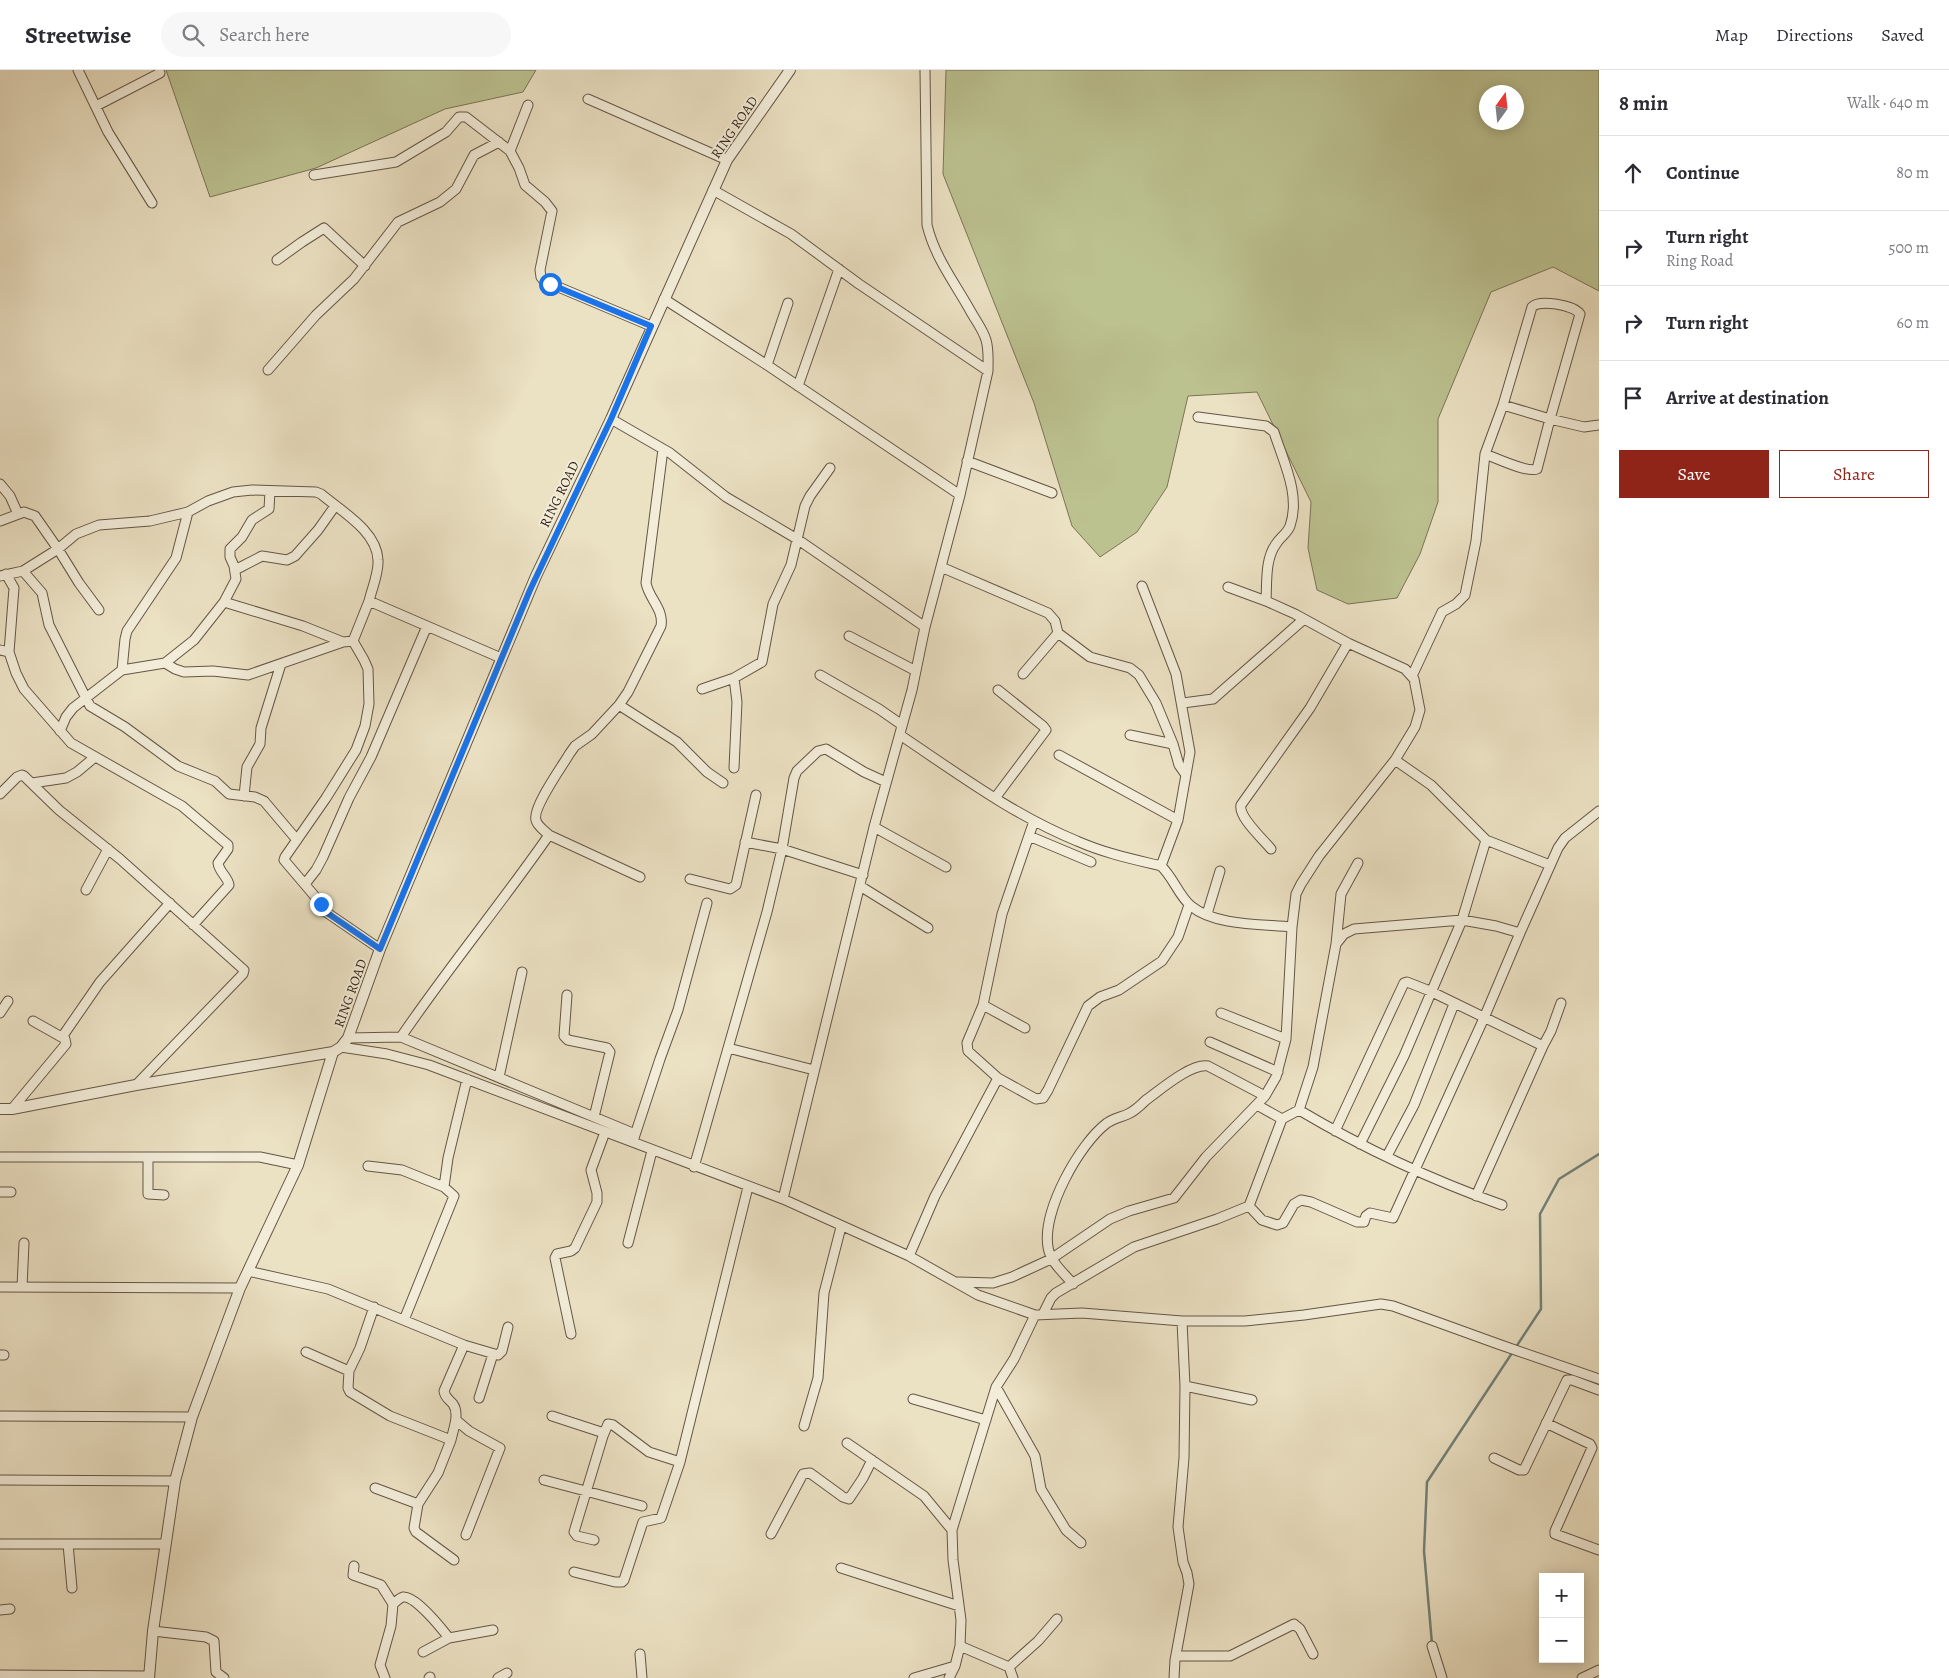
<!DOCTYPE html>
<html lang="en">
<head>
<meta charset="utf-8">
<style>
  :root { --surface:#fff; --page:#f7f7f7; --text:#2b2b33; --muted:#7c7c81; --line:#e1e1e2; --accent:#8f2418 }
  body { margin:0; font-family:Alegreya,serif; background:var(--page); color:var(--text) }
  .controls { position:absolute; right:15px; bottom:15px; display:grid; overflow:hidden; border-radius:0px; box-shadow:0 2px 12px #0003 }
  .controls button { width:45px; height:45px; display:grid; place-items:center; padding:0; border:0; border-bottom:1px solid var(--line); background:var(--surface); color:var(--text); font:25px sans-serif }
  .compass { position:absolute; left:1479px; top:15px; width:45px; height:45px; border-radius:50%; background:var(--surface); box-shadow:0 2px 12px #0003; rotate:15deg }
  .stop { position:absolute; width:15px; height:15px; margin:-11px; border:4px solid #1a73e8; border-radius:50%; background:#fff }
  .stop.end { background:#1a73e8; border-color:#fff; box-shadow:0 1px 5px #0008 }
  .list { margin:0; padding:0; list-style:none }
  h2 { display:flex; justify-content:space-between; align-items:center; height:65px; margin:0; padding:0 20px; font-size:21px }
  h2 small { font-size:16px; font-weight:400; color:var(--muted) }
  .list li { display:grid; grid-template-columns:32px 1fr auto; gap:15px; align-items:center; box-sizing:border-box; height:75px; padding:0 20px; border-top:1px solid var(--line) }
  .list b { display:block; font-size:19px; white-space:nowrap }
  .list p { margin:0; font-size:16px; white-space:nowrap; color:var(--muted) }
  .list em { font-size:16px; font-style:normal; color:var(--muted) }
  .actions { display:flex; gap:10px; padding:15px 20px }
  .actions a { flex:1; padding:11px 0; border:1px solid var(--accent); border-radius:0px; text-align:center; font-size:18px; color:var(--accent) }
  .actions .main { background:var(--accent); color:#fff }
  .icon { flex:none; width:28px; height:28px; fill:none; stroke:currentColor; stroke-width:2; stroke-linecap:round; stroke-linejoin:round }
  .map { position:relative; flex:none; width:1599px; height:1608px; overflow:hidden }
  header { display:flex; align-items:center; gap:30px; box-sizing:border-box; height:70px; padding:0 25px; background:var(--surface); border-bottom:1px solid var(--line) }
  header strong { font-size:24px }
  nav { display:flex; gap:28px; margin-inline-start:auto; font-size:18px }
  .search { width:350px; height:45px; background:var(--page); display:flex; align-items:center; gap:12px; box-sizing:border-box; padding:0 18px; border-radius:28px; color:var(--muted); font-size:19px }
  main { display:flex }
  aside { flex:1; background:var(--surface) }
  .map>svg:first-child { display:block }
</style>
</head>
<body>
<header>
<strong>Streetwise</strong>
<div class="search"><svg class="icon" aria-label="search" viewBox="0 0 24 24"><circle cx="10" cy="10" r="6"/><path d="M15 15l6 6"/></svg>Search here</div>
<nav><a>Map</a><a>Directions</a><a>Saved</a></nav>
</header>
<main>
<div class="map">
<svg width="1599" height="1608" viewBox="0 0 1599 1608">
  <rect width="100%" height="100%" fill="#ebe1c3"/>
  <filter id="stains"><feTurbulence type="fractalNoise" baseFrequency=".004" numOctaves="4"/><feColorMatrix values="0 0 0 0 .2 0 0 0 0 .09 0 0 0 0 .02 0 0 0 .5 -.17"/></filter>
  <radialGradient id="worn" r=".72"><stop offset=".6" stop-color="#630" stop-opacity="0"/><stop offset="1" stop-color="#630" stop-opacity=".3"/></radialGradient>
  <!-- green -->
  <path fill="#bcc190" stroke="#7a7456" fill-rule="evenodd" d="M166 0H536L523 22 445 39 316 98 210 127Z
    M946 0H1599V221L1553 197 1491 222 1438 349V432L1420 484 1397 528 1348 534 1317 520 1308 478 1311 432 1257 322 1188 326 1167 417 1137 462 1100 487 1072 456 1034 333 943 104ZM1486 22H1516V52H1486Z"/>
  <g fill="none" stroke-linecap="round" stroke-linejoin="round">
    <!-- stream -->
    <path stroke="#718179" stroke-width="2.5" d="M1432 1574 1424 1481 1427 1412 1541 1239 1540 1144 1559 1109 1599 1084"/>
    <defs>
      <path id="minor" d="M78 0 108 62 152 133
        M925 0 927 155C935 188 955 213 971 242 976 251 983 260 986 270 989 280 988 290 988 301
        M588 29 727 90
        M96 36 160 3
        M510 81 528 35
        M314 105 396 92 446 62 459 47H466L510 81 519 98 525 115 545 132 552 141 540 200 541 207 544 211 651 256
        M713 120 791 164 859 214 988 301 960 425 925 557
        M277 190 302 172 324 158 365 196
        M664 229 767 295 960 425
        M767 295 788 233
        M268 300 316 245 354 209 398 152 440 132 456 119 474 85 499 72
        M798 316 839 199
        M1198 347 1266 356 1274 362C1283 391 1301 425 1290 456 1287 464 1280 467 1276 474 1265 489 1267 512 1266 531
        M611 349 670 383 726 427 797 469 925 557 912 620 874 757 783 1129
        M1485 384C1496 388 1527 403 1537 399L1550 349 1503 335
        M967 391 1052 423
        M0 414 10 426 18 444
        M0 451 24 442 35 446 58 479 79 513 99 540
        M941 497 1048 543 1055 551 1058 563
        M235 500 262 486 287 490 295 486 318 460 335 436
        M23 501 42 523 49 555 90 636 125 657 178 696 215 711 229 724 255 727 264 731 297 770
        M6 504 14 518 9 582
        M0 506 23 501 58 479 76 464 99 455 150 451 188 442 208 431 233 422 252 420 316 422 321 424C341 441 377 461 378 490 379 503 372 518 369 531L501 588
        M1228 517 1266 531 1295 544 1348 573 1405 599 1414 609 1420 640 1415 657 1395 690 1431 715 1486 770 1550 795
        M369 531 353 571 364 590 368 599 369 634 365 656 356 680 326 728 285 787 284 790 318 830 323 840 380 879
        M224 532 303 556 343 572
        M849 566 916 601
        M0 580 9 582 16 603 24 619 71 673 182 736 228 775V779L218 793C219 802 228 807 229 815L193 855
        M165 593 194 570 224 532 236 509 234 496 230 487V479L242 467 252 450 269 439 270 421
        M122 600 125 569 127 561 176 488 188 442
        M1023 604 1058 563 1090 587 1130 598 1139 605 1156 633 1173 674 1179 695 1186 705
        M820 605 879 639 902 655
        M1412 606 1442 542 1456 534 1465 525 1476 471 1485 384 1503 335 1532 237C1539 229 1574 235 1580 244L1550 349 1584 357 1599 355
        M702 619 734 608
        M1183 633 1213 629 1304 549
        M619 635 677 672 707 702 723 713
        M60 661 66 647 73 638 122 600 165 593 175 599 184 602 213 601 248 605 343 572 353 571
        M900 665C957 703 1013 745 1077 771 1104 783 1132 789 1161 796L1178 750 1190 682 1176 604 1142 516
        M1130 665 1173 674
        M1059 685 1178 750
        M734 698 737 632 734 608 762 592 773 534 791 495 805 436 810 426 830 398
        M32 713 66 708 77 702 95 687
        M0 724 17 707 22 705 24 706 59 740 120 789 244 900 243 904 136 1015
        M244 726 247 697 260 674 261 658 281 594
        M995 728 1046 660 1043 656 998 620
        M1034 751 1002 844 983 935 967 973 968 981 998 1008 1036 1029 1043 1028 1048 1020 1088 936 1100 927 1119 920 1162 891 1178 867 1189 835
        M874 757 946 797
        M549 765 640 807
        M1029 766 1091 792
        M745 772 782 779 863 805
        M1271 779C1263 769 1238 747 1241 735L1310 638 1348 573
        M1161 796C1173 807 1179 826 1191 836 1215 856 1262 854 1292 857
        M690 809 730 819 736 815 756 725
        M305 814 316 800 323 787 349 728 371 687 427 556
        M860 816 928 858
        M86 820 108 779
        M1207 844 1220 801
        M1336 874 1341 824 1358 793
        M567 925 564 966 568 970 607 978 610 982 594 1047
        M983 935 1025 958
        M0 943 8 931
        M1221 943 1286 969
        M62 967 100 912 170 833
        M401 967 635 1064
        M348 968 401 967C448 898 501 834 549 765 545 761 537 756 536 750 532 738 563 695 570 683L575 676 592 664 619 635 628 622 661 556C664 539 649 529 646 513L663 379
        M1210 972 1278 1002
        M341 977 387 984 429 995 783 1129 909 1186 978 1225 1035 1245 1082 1243 1182 1251H1245L1304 1245 1381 1234 1393 1236 1498 1274 1599 1309
        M728 978 814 1000
        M499 1007 522 902
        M1257 1035 1282 1049
        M12 1039 66 974 65 969 33 951
        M1299 1040C1363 1078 1432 1110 1502 1135
        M1335 1061 1404 913 1407 912 1430 921 1543 976
        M634 1068 660 989 678 940 707 833
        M1360 1074 1404 986 1462 850 1486 770
        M1387 1086 1414 1035 1454 934
        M0 1087H260L298 1095
        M148 1089V1124L164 1125
        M368 1096 402 1100 444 1117 454 1126 404 1250
        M694 1097 767 842 782 779 794 708 797 701 818 681 826 679 864 702 886 712
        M444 1117 448 1088 467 1009
        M0 1122H11
        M1476 1126 1543 976 1551 961 1561 933
        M1249 1136 1262 1150 1277 1155 1283 1153 1294 1134 1301 1130 1311 1132 1357 1152H1364L1366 1146 1370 1143 1393 1148 1484 948 1520 863
        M628 1173 652 1081
        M909 1186 935 1126 998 1008
        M248 1201 328 1219 464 1275 498 1285 502 1281 508 1257
        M958 1212 993 1213 1012 1207 1051 1189 1110 1149 1129 1141 1174 1128 1206 1087 1265 1026 1276 1007 1286 969 1292 857 1296 824 1301 814 1319 786 1395 690
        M1073 1214C1064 1203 1050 1192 1048 1177 1042 1141 1079 1074 1107 1053 1113 1049 1121 1047 1128 1044 1135 1041 1141 1035 1146 1030 1160 1020 1191 993 1208 996L1265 1026
        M0 1217 240 1218
        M22 1217 24 1173
        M1043 1244 1051 1228 1056 1223 1134 1177 1217 1149 1249 1136 1282 1049 1299 1040 1313 997 1336 874 1344 864 1354 859 1462 850 1496 856 1520 863 1558 778 1565 768 1599 741
        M571 1264 555 1188 557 1184 571 1181 575 1178 597 1132V1123L591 1100 605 1062
        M306 1282 349 1301 360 1278 374 1237
        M0 1285H4
        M349 1301 348 1318 350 1322 390 1346 451 1370 438 1403 418 1434 414 1458 416 1462 454 1490
        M1185 1316 1252 1330
        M996 1317 1035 1386 1041 1419 1066 1460 1081 1473
        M479 1328 493 1284
        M913 1329 986 1350
        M0 1346 192 1347
        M552 1346 604 1363
        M456 1350 469 1361 500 1378 466 1465
        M1546 1353 1590 1374 1592 1378 1555 1461V1464L1599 1480
        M804 1356 818 1308 824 1223 841 1157
        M451 1370C453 1360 460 1344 453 1334 449 1329 445 1328 444 1321L464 1275
        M847 1373 924 1426 952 1460
        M1494 1388 1519 1400H1524L1567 1310H1572L1599 1320
        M0 1410 175 1411
        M544 1410 642 1436
        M375 1418 418 1434
        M771 1464 803 1404 810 1403 843 1427 849 1429 863 1408 872 1390
        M594 1470 577 1466 574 1462 603 1366 608 1354 613 1355 649 1382 680 1392 748 1117
        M0 1474H165
        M68 1474 72 1518
        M354 1496 353 1505 381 1515 393 1534 391 1556 380 1595 385 1608
        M841 1498 959 1536
        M574 1502 615 1512H622L624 1510 643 1452 661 1448 680 1392
        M393 1534C396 1532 399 1528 403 1527 415 1525 442 1559 449 1568L493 1560
        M0 1540 10 1539
        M153 1561 206 1567 214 1571 216 1602 224 1608
        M960 1576 1009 1597 1038 1571 1057 1549
        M1432 1576 1442 1608
        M423 1582 449 1568
        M640 1584 642 1608
        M1176 1586H1230L1294 1554 1300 1559 1313 1584
        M1009 1597 1013 1608
        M0 1605 149 1606
        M429 1608 430 1607
        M498 1608 507 1603
        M914 1608 955 1596
        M949 1608 955 1596 960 1576 961 1550 953 1490 952 1460 996 1317 1014 1289 1035 1245
        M1174 1608 1175 1590 1189 1514 1187 1503 1183 1492 1178 1457 1184 1388 1185 1316 1182 1251
        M1582 1608 1599 1600"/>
      <path id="tertiary" d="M0 1039H12L136 1015 333 982 341 977 348 968 380 879 536 506 611 349 727 90 790 0
        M149 1608 153 1561 175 1411 192 1347 240 1218 298 1095 333 982"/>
    </defs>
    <!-- minor casing -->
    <use href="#minor" stroke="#645646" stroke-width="11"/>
    <!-- tertiary casing -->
    <use href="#tertiary" stroke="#645646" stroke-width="12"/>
    <!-- minor -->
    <use href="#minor" stroke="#f2ecd8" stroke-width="9"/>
    <!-- tertiary -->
    <use href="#tertiary" stroke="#f2ecd8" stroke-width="10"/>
  </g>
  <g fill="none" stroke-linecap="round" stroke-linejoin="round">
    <!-- route -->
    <path stroke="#1a73e8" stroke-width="6" d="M321 834 323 840 380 879 530 520 611 349 651 256 550 214"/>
  </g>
  <g text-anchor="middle" stroke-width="4" stroke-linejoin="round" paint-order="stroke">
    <!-- street labels -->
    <g font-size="14" fill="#37271c" stroke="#f2ecd8">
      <text transform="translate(734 57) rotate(-56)" y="5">RING ROAD</text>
      <text transform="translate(559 424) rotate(-64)" y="5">RING ROAD</text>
      <text transform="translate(350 923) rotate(-70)" y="5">RING ROAD</text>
    </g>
  </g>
  <rect width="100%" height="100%" filter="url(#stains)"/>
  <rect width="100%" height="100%" fill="url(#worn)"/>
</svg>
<div class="controls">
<button>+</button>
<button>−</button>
</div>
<svg class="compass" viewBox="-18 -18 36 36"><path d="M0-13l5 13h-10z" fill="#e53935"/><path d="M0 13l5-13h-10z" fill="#7c7c81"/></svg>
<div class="stop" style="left:550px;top:214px"></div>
<div class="stop end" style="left:321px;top:834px"></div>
</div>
<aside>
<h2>8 min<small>Walk · 640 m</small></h2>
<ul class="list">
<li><svg class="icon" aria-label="ahead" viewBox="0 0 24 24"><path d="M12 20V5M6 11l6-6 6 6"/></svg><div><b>Continue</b></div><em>80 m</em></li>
<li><svg class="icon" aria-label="right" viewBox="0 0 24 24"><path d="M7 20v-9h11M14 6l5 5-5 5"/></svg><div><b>Turn right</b><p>Ring Road</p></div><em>500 m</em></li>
<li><svg class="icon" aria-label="right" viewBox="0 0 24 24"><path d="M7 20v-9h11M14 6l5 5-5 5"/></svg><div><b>Turn right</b></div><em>60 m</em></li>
<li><svg class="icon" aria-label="arrive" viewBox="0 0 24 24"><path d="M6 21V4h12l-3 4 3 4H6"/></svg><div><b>Arrive at destination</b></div></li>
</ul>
<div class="actions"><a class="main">Save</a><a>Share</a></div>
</aside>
</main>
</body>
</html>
